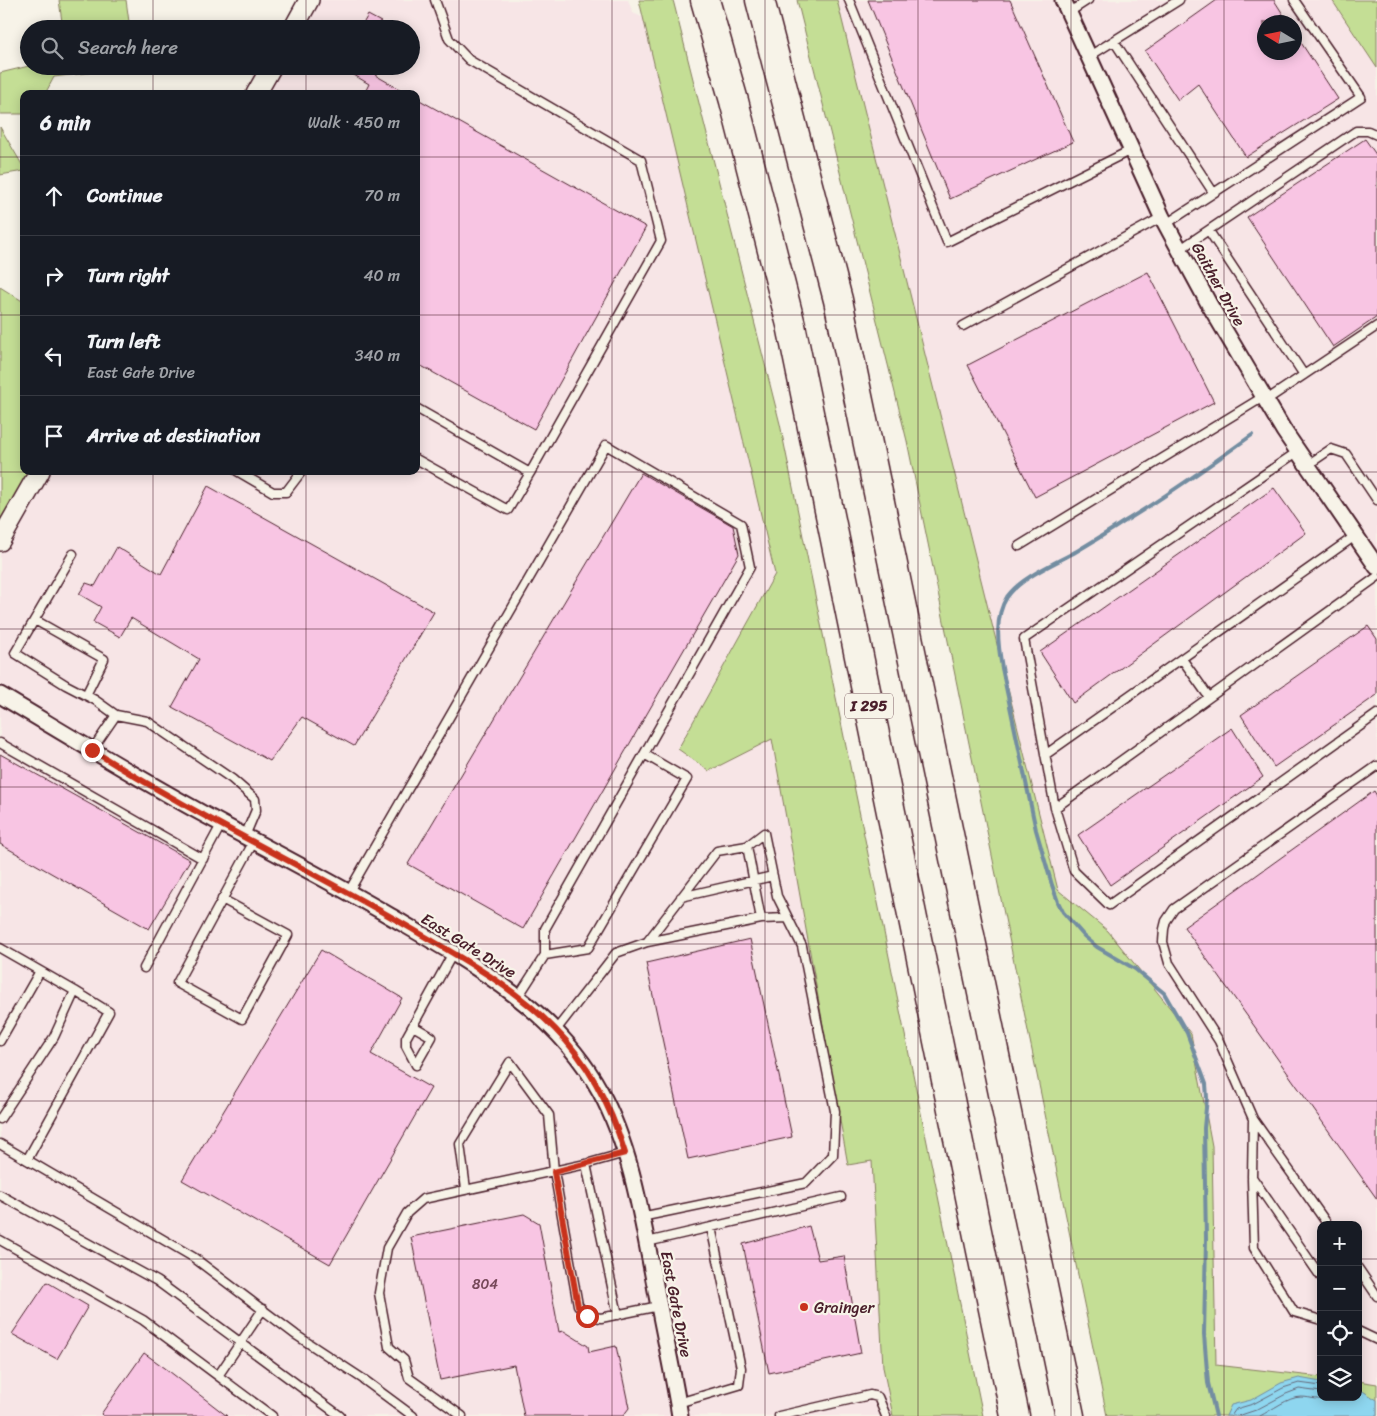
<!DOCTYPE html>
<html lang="en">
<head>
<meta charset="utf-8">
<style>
  :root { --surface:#171b24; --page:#20242c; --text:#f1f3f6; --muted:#9ea1a6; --line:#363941 }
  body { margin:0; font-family:Sriracha,sans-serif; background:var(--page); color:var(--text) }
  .controls { position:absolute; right:15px; bottom:15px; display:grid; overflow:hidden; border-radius:10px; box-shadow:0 2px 12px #0003 }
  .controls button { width:45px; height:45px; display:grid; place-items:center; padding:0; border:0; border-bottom:1px solid var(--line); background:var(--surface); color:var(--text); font:25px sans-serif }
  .compass { position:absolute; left:1257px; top:15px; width:45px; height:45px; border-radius:50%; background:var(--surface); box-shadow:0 2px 12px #0003; rotate:280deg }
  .stop { position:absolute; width:15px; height:15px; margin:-11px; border:4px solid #c8321e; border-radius:50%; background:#fff }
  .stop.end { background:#c8321e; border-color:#fff; box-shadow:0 1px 5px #0008 }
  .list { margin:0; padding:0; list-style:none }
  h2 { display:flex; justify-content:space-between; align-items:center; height:65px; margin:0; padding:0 20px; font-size:21px }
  h2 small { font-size:16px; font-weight:400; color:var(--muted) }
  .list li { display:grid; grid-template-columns:32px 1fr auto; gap:15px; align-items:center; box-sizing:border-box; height:80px; padding:0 20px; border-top:1px solid var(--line) }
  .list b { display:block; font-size:19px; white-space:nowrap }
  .list p { margin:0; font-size:16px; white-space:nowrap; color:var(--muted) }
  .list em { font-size:16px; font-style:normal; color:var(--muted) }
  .icon { flex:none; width:28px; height:28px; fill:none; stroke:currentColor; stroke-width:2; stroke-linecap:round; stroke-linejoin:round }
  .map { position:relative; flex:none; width:1377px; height:1416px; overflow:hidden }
  .search { position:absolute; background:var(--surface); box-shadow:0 2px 12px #0003; left:20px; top:20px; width:400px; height:55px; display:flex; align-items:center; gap:12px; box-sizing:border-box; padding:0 18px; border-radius:28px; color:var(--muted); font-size:19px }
  .panel { position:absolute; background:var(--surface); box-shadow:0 2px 12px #0003; left:20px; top:90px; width:400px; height:385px; border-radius:10px }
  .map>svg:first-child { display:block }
</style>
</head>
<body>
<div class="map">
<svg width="1377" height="1416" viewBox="0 0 1377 1416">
  <rect width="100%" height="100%" fill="#f7f3e8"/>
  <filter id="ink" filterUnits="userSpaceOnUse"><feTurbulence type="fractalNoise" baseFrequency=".02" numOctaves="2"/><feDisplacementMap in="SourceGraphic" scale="10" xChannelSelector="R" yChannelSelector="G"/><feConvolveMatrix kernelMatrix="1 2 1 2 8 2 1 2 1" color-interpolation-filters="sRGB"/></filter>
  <g filter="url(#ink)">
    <!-- built -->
    <path fill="#f7e5e6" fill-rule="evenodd" d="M308 0H628L633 13 644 18 672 135 683 169 807 701 949 1416H0V538L38 471H416V94H254L270 66H411V29H291Z
      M815 0H1332L1377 67V1416H1126ZM1264 22H1294V52H1264ZM1321 1225H1358V1397H1321Z"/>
    <!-- green -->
    <path fill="#c4de95" stroke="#877e60" d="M59 0H126L130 29H63Z
      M639 0H673L780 424 983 1416H893L883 1367 872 1161 848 1165 772 739 709 771 678 749 775 574Z
      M797 0H837L1058 890 1108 931 1191 1034 1212 1146 1216 1365 1321 1377V1397H1358V1381L1377 1384V1416H1107L907 441Z
      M1332 0H1377V68Z
      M29 66H135V67L54 77 45 94H24V114H0V73Z
      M0 127 24 168V171L0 175Z
      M0 287 24 302V471H43L0 546Z"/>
    <!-- water -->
    <path fill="#8ed6ef" stroke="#738da1" d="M1299 1378 1321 1382V1397H1358V1389L1361 1390 1377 1400V1416H1226L1231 1405 1251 1400 1281 1383Z"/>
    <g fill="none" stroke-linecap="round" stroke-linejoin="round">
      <!-- shore -->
      <path stroke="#656879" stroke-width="1" d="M1231 1416 1236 1409 1253 1404 1283 1388 1299 1383 1321 1386
        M1238 1416 1256 1410 1286 1394 1299 1389 1321 1392
        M1260 1416C1272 1410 1288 1397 1301 1397 1312 1397 1319 1402 1330 1397"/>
      <!-- stream -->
      <path stroke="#738da1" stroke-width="4" d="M1216 1416 1208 1383 1204 1334 1206 1239 1204 1128 1207 1098 1206 1084 1187 1033 1164 993 1135 969 1097 947 1084 936 1063 912 1058 902 1052 885 1036 830 1002 668C998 645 994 617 1007 597 1021 577 1056 563 1077 551 1092 542 1107 533 1122 523 1167 496 1209 466 1252 435"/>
    </g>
    <!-- building -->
    <path fill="#f8c5e3" stroke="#4a1f2b" d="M868 0H1010L1073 142 950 199Z
      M1217 0H1274L1288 22H1264V52H1294V32L1338 99 1246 157 1198 84 1178 100 1145 51Z
      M368 15 381 22 377 29H360Z
      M339 66H380L375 75 408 94H364L369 84Z
      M416 98 646 227 534 429 416 363Z
      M1365 139 1377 156V317L1333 347 1247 217Z
      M1148 272 1214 402 1035 497 968 365Z
      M641 473 733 526 739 554 523 929 408 864Z
      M208 486 434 612 354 746 302 717 270 761 172 707 199 659 131 618 120 637 93 622 101 607 79 594 86 583 95 586 117 547 161 574Z
      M1274 488 1306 533 1073 703 1040 652Z
      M1368 626 1377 639V695L1274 767 1241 715Z
      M1232 728 1263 777 1110 885 1078 835Z
      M0 754 190 860 149 929 0 844Z
      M1374 791 1377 796V1199L1184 927Z
      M750 939 792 1137 688 1159 646 963Z
      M321 950 402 998 371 1054 431 1088 330 1264 182 1180Z
      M524 1214 539 1223 559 1332 564 1331 588 1346 589 1352 616 1346 629 1408 623 1416H524L514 1365 440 1380 411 1237Z
      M809 1226 818 1260 844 1256 861 1353 769 1373 743 1244Z
      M47 1282 88 1306 57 1359 12 1334Z
      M144 1353 165 1368 227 1416H103L101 1414Z"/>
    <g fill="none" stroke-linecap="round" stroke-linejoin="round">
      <defs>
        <path id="service" d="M849 0 947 242 1131 150
          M1068 13 1088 0
          M1114 41 1213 192
          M1088 57 1179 0
          M1166 224 1361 97 1294 0
          M1209 231 1304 375
          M1179 250 1356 131H1368L1377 135
          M963 326 1162 217
          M1265 401 1377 326
          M416 408 530 473 661 241 641 160 469 60 449 39 435 0
          M1297 452 1024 639 1055 808 1074 871 1109 905 1377 714
          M416 459 508 510 530 473
          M1306 466 1331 449 1346 454 1377 500
          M237 471 273 492H286L302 471
          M1019 546 1263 397
          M73 554 15 653 66 685 95 700 116 715 92 750
          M35 620 104 659 86 695
          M1182 659 1209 697
          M116 715 147 721 232 779 255 799 256 810 245 836
          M0 743 203 859
          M1045 755 1355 536
          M1055 808 1377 577
          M747 846 764 833 777 896 788 918
          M348 893 606 445 741 524 750 567 545 929V955L518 997
          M681 897 773 876
          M222 899 288 935 242 1019 177 983 254 841
          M0 948 75 991 54 1037 0 1119
          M545 955 588 948 687 779 644 754
          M144 968 222 823
          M413 1026 432 1037 416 1065 406 1046V1038L453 953
          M556 1030 616 953 647 942 717 851 747 846 761 919 647 942
          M0 1041 40 971
          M1253 1119 1252 1177 1321 1277
          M0 1144 193 1257 296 1335 363 1379 413 1416
          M27 1160 109 1012 75 991
          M586 1164 618 1315
          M1252 1179 1254 1248 1294 1312 1321 1320
          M466 1189 460 1144 510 1062 549 1115 554 1171 578 1305 587 1316 601 1318 659 1306
          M0 1195 157 1281 340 1416
          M641 1217 806 1183 833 1155 835 1111 802 946 788 918 761 919
          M1328 1225 1253 1119 1219 1041 1169 963 1163 942 1164 929 1166 921 1174 909 1377 766
          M0 1240 143 1320 272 1416
          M647 1242 841 1197
          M1358 1268 1377 1296
          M1358 1331 1377 1340
          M218 1376 263 1309
          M678 1403 739 1385 741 1368 711 1227
          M462 1416 409 1378 404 1360 389 1347 379 1293 387 1248 407 1213 423 1199 586 1164 625 1153
          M779 1416 870 1395 878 1397 886 1416"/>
        <path id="minor" d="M1063 0 1162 217 1209 304 1284 431 1377 567
          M0 695C69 736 137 778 207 816 268 849 330 881 390 916 469 962 555 1008 600 1091 632 1150 642 1219 655 1285 663 1329 673 1372 680 1416"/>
        <path id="tertiary" d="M293 29 309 0
          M256 94 272 66
          M0 541 40 471"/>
        <path id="motorway" d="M705 0 734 101 791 325 1015 1416
          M760 0 838 300 1070 1416"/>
      </defs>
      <!-- service casing -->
      <use href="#service" stroke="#4a1f2b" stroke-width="11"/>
      <!-- minor casing -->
      <use href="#minor" stroke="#4a1f2b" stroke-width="19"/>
      <!-- tertiary casing -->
      <use href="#tertiary" stroke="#4a1f2b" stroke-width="22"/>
      <!-- motorway casing -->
      <use href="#motorway" stroke="#4a1f2b" stroke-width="31"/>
      <!-- service -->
      <use href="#service" stroke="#f7f3e8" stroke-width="8"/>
      <!-- minor -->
      <use href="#minor" stroke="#f7f3e8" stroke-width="15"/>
      <!-- tertiary -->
      <use href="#tertiary" stroke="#f7f3e8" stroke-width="19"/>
      <!-- motorway -->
      <use href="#motorway" stroke="#f7f3e8" stroke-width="28"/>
    </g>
  </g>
  <g fill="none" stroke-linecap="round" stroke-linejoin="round" filter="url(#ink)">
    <!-- route -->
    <path stroke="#c8321e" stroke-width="6" d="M92 750C191 813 298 863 400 922 453 953 511 984 555 1029 589 1063 611 1107 625 1153L554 1172 578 1306 587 1316"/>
  </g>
  <!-- grid -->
  <path fill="none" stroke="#4a1f2b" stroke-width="1" stroke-opacity="0.55" d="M153 0V29M306 0V29M459 0V1416M612 0V1416M765 0V1416M918 0V1416M1071 0V1416M1224 0V1416M153 66V94M306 66V94M0 157H24M416 157H1377M0 315H24M416 315H1377M153 471V1416M306 471V1416M0 472H1377M0 629H1377M0 787H1377M0 944H1377M0 1101H1377M0 1259H1321M1358 1259H1377"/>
  <!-- markers -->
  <circle fill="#c8321e" stroke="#f7f3e8" stroke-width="2" cx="804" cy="1307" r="5"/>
  <g text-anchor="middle" stroke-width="4.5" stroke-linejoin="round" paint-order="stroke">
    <!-- number labels -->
    <g font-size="14" fill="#764859">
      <text x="485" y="1289">804</text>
    </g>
    <!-- shield labels -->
    <rect fill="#f7f3e8" stroke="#7e5f64" stroke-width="1" x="845" y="693.5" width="48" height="25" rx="4"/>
    <g font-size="15" font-weight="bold" fill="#4a1f2b">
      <text x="869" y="711">I 295</text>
    </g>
    <!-- street labels -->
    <g font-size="16" fill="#4a1f2b" stroke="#f7f3e8">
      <text transform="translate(1219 284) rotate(61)" y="6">Gaither Drive</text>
      <text transform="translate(469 945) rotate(32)" y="6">East Gate Drive</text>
      <text transform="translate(677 1304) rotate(79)" y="6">East Gate Drive</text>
    </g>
    <!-- poi labels -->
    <g font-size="16" fill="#4a1f2b" stroke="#f7f3e8" text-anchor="start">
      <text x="814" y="1313">Grainger</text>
    </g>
  </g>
</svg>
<div class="controls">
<button>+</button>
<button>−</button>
<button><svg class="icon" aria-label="locate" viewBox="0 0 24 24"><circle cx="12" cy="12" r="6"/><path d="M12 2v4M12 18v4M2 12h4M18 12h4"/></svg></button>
<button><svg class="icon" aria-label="layers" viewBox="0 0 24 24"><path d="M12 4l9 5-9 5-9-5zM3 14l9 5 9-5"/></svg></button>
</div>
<svg class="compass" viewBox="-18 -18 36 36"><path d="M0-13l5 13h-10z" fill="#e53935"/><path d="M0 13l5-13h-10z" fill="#9ea1a6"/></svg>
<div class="stop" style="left:587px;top:1316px"></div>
<div class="stop end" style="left:92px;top:750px"></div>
<div class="search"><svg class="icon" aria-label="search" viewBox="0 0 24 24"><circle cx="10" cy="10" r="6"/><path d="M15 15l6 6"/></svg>Search here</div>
<section class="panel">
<h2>6 min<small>Walk · 450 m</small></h2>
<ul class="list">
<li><svg class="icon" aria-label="ahead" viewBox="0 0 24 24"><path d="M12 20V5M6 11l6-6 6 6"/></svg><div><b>Continue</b></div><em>70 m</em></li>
<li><svg class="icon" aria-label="right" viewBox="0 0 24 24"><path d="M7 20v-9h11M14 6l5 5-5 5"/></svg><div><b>Turn right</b></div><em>40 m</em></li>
<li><svg class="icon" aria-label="left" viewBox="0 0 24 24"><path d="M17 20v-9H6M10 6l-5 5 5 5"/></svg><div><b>Turn left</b><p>East Gate Drive</p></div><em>340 m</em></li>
<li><svg class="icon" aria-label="arrive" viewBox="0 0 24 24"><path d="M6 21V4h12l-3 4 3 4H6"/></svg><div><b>Arrive at destination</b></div></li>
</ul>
</section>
</div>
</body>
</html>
